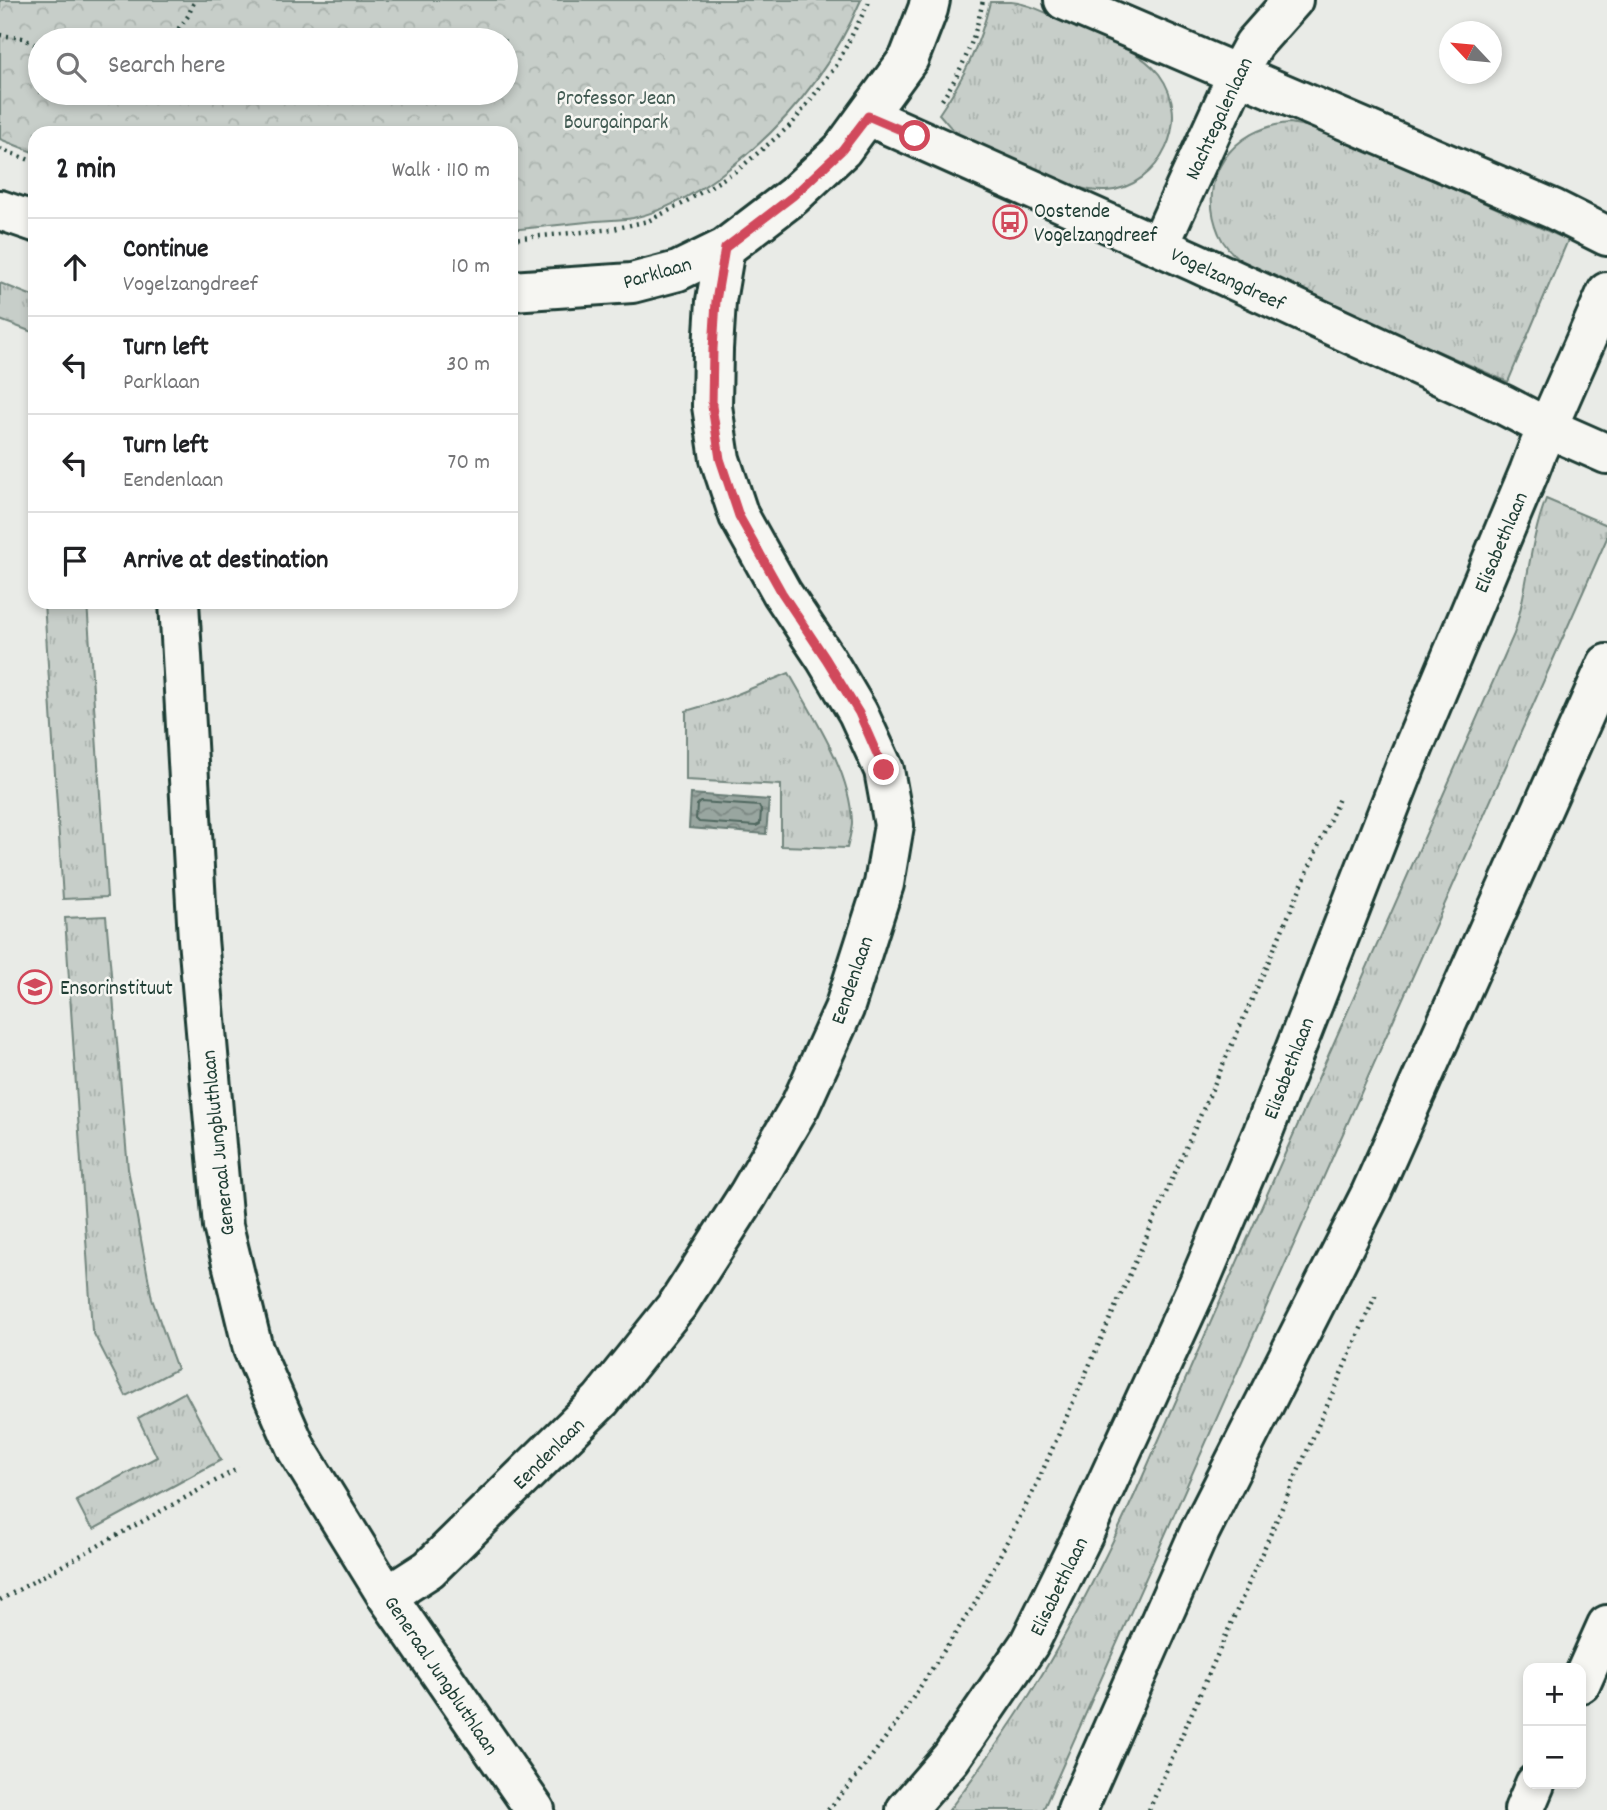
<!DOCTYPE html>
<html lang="en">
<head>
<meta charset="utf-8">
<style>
  :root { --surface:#fff; --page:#f2f2f2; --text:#202124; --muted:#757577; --line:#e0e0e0 }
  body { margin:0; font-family:Dekko,sans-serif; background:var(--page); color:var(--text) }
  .controls { position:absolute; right:21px; bottom:21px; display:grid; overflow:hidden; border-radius:14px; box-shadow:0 4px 10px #0003 }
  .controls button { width:63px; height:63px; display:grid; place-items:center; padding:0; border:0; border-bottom:2px solid var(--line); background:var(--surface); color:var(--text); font:35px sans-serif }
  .compass { position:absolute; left:1439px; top:21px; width:63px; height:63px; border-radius:50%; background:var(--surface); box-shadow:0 4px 10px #0003; rotate:296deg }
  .stop { position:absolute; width:21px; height:21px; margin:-16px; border:5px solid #d1495b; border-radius:50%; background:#fff }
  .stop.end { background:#d1495b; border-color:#fff; box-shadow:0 2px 7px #0008 }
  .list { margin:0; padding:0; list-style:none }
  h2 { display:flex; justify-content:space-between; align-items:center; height:91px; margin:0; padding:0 28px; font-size:30px }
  h2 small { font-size:23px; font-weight:400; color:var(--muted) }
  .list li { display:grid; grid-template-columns:46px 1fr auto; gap:21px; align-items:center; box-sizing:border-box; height:98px; padding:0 28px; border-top:2px solid var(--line) }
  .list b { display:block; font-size:26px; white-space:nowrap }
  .list p { margin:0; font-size:23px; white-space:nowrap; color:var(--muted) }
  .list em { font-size:23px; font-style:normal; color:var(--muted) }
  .icon { flex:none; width:38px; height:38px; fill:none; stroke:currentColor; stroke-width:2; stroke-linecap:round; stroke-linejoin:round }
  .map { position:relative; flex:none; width:1607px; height:1810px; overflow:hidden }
  .search { position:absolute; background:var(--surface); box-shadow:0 4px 10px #0003; left:28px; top:28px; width:490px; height:77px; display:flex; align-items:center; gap:18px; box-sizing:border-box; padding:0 24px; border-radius:38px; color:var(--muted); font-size:26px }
  .panel { position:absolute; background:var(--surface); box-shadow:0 4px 10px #0003; left:28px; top:126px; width:490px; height:483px; border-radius:21px }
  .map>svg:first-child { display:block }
</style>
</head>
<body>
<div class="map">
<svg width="1607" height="1810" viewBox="0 0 1607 1810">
  <defs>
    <pattern id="grass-tufts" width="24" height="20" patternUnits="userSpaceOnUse" patternTransform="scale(1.75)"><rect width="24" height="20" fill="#c7cec9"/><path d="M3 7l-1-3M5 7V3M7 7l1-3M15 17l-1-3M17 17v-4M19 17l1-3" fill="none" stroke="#aab2ad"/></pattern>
    <pattern id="park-crowns" width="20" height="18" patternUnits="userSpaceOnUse" patternTransform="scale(1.75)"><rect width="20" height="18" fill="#c7cec9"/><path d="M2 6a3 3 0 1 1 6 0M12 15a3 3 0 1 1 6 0" fill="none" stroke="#aab2ad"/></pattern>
    <pattern id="water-waves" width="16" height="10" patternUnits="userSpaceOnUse" patternTransform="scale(1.75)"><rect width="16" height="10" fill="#99a6a0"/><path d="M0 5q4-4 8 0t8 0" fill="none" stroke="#7c8883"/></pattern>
  </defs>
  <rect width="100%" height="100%" fill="#e9ebe7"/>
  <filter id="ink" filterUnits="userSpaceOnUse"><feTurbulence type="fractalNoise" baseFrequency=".0143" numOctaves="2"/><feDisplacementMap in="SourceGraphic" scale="14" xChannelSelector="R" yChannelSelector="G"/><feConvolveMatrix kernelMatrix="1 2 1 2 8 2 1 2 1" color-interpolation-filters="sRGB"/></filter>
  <g filter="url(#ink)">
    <!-- grass -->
    <path fill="url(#grass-tufts)" stroke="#73867e" stroke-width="2" d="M990 2C997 2 1004 2 1011 2 1033 4 1056 18 1076 27 1104 39 1139 49 1159 74 1193 119 1161 187 1106 191 1080 192 1057 180 1035 170 1009 159 980 150 957 133 950 128 945 120 939 114 965 76 979 47 990 2Z
      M1290 123 1316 128 1568 240 1508 382 1252 269C1239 260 1225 249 1219 234 1195 178 1233 127 1290 123Z
      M0 283 35 297V333L0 320Z
      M1546 499 1607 525V538L1043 1810H949C979 1770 1009 1729 1035 1686 1073 1625 1105 1559 1135 1494L1514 634C1528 589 1529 543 1546 499Z
      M44 602H87L107 897 63 899Z
      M789 673C814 718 850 770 852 822 852 830 849 840 847 848L781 846V785L686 780V711L723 700Z
      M106 916 128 1169 152 1299 177 1369 126 1396 92 1330 65 918Z
      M185 1392 221 1460 94 1529 88 1523 76 1500 157 1457 138 1418Z"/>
    <!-- park -->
    <path fill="url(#park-crowns)" stroke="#73867e" stroke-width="2" fill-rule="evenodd" d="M0 0H861C830 72 783 130 719 176 693 195 665 211 633 218 621 220 608 220 596 221 568 224 539 227 511 230V133H35V153L0 139ZM40 40H506V93H40Z"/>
    <!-- water -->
    <path fill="url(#water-waves)" stroke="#687c75" stroke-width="2" d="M691 794 769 800 766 834 689 828Z"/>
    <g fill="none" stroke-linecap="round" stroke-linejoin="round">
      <!-- shore -->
      <path stroke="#50675f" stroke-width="2" d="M700 802 759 806 761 810 760 824 756 826 699 822 696 819 697 805Z"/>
      <defs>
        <path id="minor" d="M1064 0 1553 209 1607 236
          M868 116 1195 262 1504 405 1548 428 1607 454
          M0 210 35 222
          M1159 246 1238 73 1254 44 1293 0
          M511 291 632 283 678 271 725 248 793 196 842 150 909 58 928 9 930 0
          M179 602 198 939 223 1226 253 1349 297 1450 387 1596 535 1810
          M387 1596 429 1569 601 1400 678 1304 748 1195 800 1106 844 1009 884 884 894 825 884 770 858 713 826 659 782 593 739 516 720 459 712 406 713 349 716 301 725 248
          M1581 1683 1607 1625
          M1524 1810 1535 1784"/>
        <path id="primary" d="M906 1810 951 1758 1029 1644 1083 1535 1198 1285 1263 1132 1406 765 1529 472 1537 451 1607 292
          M1077 1810 1200 1531 1371 1193 1607 664"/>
      </defs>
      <!-- minor casing -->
      <use href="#minor" stroke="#1f3d34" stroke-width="44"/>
      <!-- primary casing -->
      <use href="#primary" stroke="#1f3d34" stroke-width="44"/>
      <!-- path -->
      <path stroke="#1f3d34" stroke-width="4.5" stroke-dasharray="2 5" stroke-linecap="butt" d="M0 35 22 38 40 47
        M170 40 188 16 195 0
        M942 100C964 67 975 39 983 0
        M0 149 35 162
        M511 239 613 229 648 221 682 204 739 169 792 124 836 66 870 0
        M0 1600 239 1468
        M828 1810 857 1776 895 1725 974 1605 1034 1490 1261 979 1340 796
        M1149 1810 1377 1292"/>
      <!-- minor -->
      <use href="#minor" stroke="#f6f6f2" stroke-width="38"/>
      <!-- primary -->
      <use href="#primary" stroke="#f6f6f2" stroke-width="38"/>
    </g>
  </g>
  <g fill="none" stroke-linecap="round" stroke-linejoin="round" filter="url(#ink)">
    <!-- route -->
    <path stroke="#d1495b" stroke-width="9" d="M884 770 859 713 826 659 782 593 739 516 720 459 712 406 713 349 716 301 725 248 793 196 842 150 868 116 915 136"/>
  </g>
  <!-- icons -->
  <defs>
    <symbol id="bus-ring" viewBox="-11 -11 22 22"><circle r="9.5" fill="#f6f6f2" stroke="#d1495b" stroke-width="1.5"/><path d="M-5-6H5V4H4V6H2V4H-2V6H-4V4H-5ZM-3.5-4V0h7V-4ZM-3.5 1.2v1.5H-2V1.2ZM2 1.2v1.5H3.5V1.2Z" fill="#d1495b"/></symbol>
    <symbol id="school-ring" viewBox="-11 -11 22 22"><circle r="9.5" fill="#f6f6f2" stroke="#d1495b" stroke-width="1.5"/><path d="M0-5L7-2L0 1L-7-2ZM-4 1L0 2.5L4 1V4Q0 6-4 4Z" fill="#d1495b"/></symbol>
  </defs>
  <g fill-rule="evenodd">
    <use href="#bus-ring" x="991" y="203" width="38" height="38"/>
    <use href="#school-ring" x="16" y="968" width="38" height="38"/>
  </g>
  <g text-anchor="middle" stroke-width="5" stroke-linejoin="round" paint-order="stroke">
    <!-- park labels -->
    <g font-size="21" fill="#415a52" stroke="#f6f6f2">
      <text x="616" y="104">Professor Jean<tspan x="616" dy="24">Bourgainpark</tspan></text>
    </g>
    <!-- street labels -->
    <g font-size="21" fill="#1f3d34" stroke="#f6f6f2">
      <text transform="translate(1218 118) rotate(-65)" y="7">Nachtegalenlaan</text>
      <text transform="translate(657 272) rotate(-16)" y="7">Parklaan</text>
      <text transform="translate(1228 278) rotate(25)" y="7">Vogelzangdreef</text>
      <text transform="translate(1500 542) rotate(-67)" y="7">Elisabethlaan</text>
      <text transform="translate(851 980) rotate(-71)" y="7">Eendenlaan</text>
      <text transform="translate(1288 1068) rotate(-69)" y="7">Elisabethlaan</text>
      <text transform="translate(217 1143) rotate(-96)" y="7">Generaal Jungbluthlaan</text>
      <text transform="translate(548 1453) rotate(-45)" y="7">Eendenlaan</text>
      <text transform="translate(1058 1586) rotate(-64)" y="7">Elisabethlaan</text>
      <text transform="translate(442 1675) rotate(56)" y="7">Generaal Jungbluthlaan</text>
    </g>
    <!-- poi labels -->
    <g font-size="21" fill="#1f3d34" stroke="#f6f6f2" text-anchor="start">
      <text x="1034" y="217">Oostende<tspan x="1034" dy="24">Vogelzangdreef</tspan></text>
      <text x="60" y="994">Ensorinstituut</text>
    </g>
  </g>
</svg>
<div class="controls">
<button>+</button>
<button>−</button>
</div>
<svg class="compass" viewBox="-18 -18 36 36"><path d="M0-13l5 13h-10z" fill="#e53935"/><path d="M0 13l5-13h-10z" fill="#757577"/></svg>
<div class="stop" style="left:915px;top:136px"></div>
<div class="stop end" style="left:884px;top:770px"></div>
<div class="search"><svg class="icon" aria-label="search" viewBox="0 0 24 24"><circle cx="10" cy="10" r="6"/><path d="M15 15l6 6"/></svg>Search here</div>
<section class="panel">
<h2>2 min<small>Walk · 110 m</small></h2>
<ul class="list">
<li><svg class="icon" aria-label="ahead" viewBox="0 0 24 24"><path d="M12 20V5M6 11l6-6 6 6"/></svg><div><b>Continue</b><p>Vogelzangdreef</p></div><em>10 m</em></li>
<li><svg class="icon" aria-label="left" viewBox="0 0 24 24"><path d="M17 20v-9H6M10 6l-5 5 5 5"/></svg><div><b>Turn left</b><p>Parklaan</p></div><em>30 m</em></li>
<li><svg class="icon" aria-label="left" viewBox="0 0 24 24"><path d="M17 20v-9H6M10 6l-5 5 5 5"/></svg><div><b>Turn left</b><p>Eendenlaan</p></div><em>70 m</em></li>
<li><svg class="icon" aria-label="arrive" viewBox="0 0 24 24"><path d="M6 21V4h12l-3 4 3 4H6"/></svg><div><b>Arrive at destination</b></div></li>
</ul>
</section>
</div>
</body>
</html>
